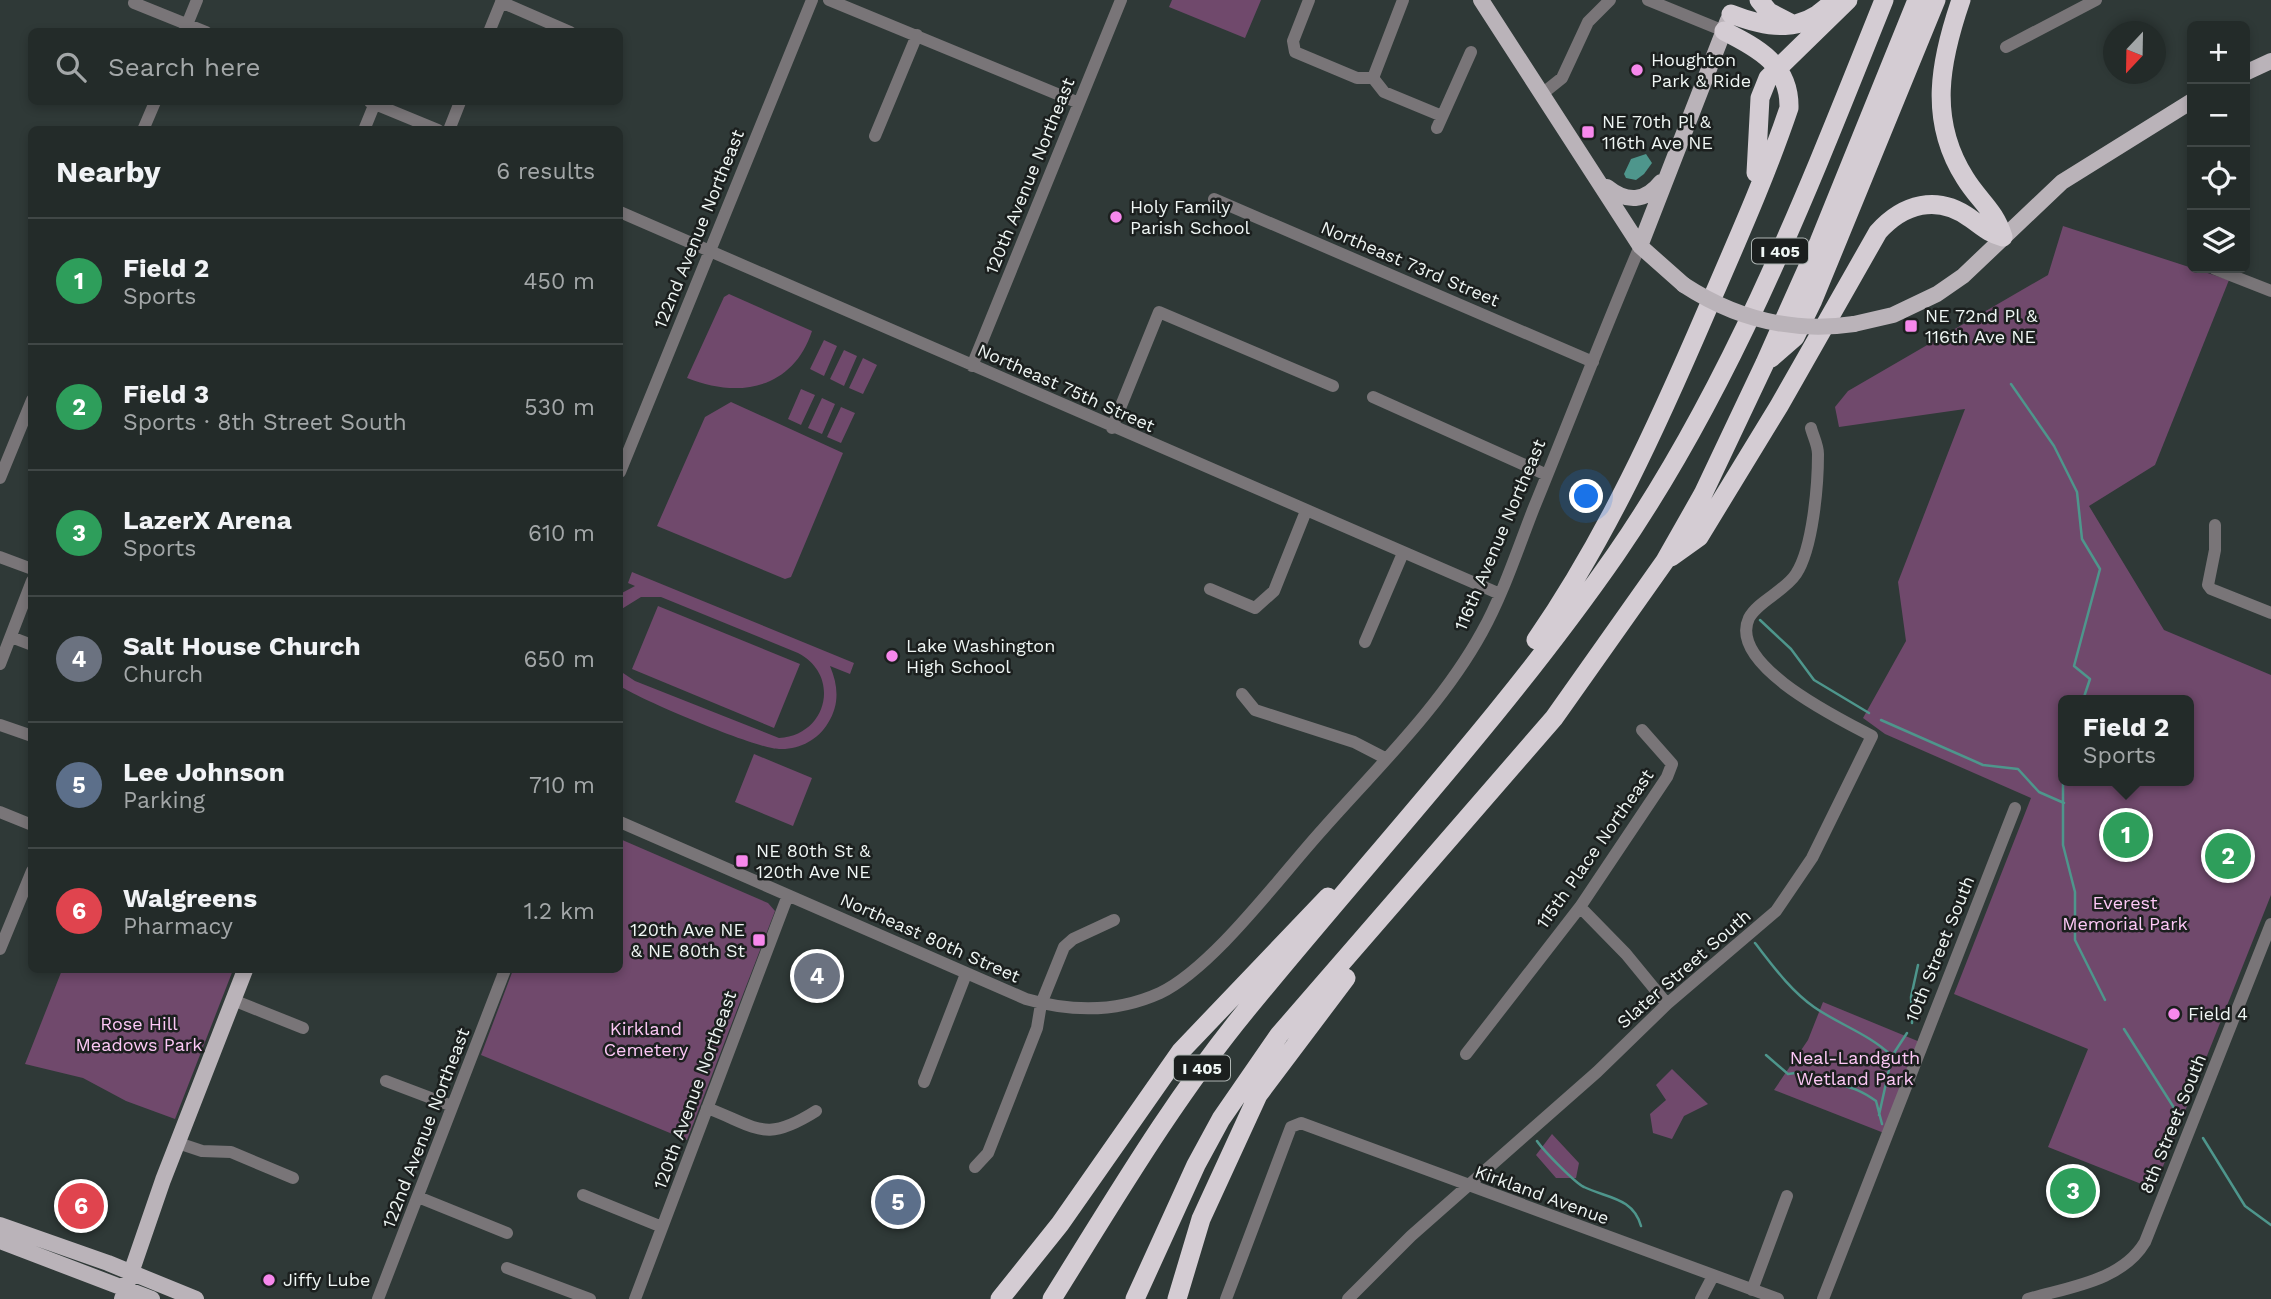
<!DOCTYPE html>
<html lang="en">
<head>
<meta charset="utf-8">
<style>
  :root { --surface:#232b29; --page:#2f3735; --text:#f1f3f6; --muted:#a3a7a8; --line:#404746; --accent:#f788ec }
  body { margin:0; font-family:"Work Sans",sans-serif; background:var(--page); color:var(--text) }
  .controls { position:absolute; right:21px; top:21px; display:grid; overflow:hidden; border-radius:10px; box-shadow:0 4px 10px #0003 }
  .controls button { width:63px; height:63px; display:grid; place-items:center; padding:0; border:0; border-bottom:2px solid var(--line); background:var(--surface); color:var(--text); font:35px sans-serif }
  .compass { position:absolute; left:2103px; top:21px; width:63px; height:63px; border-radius:50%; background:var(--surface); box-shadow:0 4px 10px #0003; rotate:202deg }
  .you { position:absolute; left:1587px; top:497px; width:24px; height:24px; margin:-18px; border:5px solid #fff; border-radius:50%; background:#1a73e8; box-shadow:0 0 0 10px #1a73e833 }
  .badge { display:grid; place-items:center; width:46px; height:46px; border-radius:50%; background:var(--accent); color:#fff; font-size:23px; font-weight:700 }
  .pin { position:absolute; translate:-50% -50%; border:4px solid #fff; box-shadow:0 2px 7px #0006 }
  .popup { position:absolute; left:2058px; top:695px; width:136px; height:91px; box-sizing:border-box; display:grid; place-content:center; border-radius:10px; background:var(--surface); filter:drop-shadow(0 2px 5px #0005); font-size:23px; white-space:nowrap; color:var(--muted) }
  .popup b { font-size:26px; color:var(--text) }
  .popup::after { content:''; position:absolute; left:50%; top:100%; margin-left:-14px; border:14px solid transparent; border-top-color:var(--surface) }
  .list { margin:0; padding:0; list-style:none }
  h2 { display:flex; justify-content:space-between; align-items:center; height:91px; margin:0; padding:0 28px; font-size:30px }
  h2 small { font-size:23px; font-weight:400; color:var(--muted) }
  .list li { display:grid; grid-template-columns:46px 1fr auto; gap:21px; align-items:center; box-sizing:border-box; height:126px; padding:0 28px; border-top:2px solid var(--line) }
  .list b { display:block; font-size:26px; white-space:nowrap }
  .list p { margin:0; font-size:23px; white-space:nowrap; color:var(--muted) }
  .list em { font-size:23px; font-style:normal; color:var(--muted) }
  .icon { flex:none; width:38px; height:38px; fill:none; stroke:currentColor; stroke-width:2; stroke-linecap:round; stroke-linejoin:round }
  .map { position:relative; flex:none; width:2271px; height:1299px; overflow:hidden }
  .search { position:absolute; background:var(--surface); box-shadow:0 4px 10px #0003; left:28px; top:28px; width:595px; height:77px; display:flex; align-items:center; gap:18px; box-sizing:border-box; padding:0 24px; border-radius:10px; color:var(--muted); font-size:26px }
  .panel { position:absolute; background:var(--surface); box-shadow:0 4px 10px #0003; left:28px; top:126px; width:595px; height:847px; border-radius:10px }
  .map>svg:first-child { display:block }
</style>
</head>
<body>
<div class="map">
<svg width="2271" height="1299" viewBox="0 0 2271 1299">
  <rect width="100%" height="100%" fill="#2f3937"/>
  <!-- green -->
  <path fill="#70496c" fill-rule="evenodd" d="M1172 0H1261L1245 38 1169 7Z
    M2063 226 2229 280 2155 465 2089 506 2164 630 2271 675V895L2154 1189 2048 1147 2088 1049 1954 994 2031 798 1885 734 1863 718 1906 641 1898 582 1965 409 1839 427 1835 407 1848 391 2048 275ZM2063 700H2189V781H2063Z
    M729 294 812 331C793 389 739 399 687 378L724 297Z
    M824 340 837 346 824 376 810 369Z
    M844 350 857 356 844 386 830 379Z
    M863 358 877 365 863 394 849 388Z
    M801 389 815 395 801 425 788 419Z
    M822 398 835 404 822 434 808 428Z
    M731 402 843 453 791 577 785 579 657 526 705 417Z
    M841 407 855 413 841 443 827 437Z
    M632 572 854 663 850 674 830 666C838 685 840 704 828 723 818 740 799 750 779 749 757 749 641 700 620 686V671L635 681 779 738C828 735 841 675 798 653L661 597H641L620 610V594L635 586 628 583Z
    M658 606 800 664 774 728 632 669Z
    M754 754 812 778 793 826 735 802Z
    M620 839 768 903 775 911 687 1140 481 1055 513 970H620Z
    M62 970H233L175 1119 126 1101 83 1078 25 1064Z
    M1823 1002 1920 1042 1884 1133 1774 1090 1808 1040Z
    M1672 1069 1708 1104 1684 1116 1672 1139 1653 1133 1650 1114 1666 1100 1656 1085Z
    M1552 1134 1579 1163 1576 1178H1556L1536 1155Z"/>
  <!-- water -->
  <path fill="#4e968c" d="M1646 154 1652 163 1644 174 1636 180 1626 178 1624 174 1631 159Z"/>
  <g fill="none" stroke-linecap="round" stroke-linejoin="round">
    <!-- stream -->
    <path stroke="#4e968c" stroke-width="2.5" d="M2011 384 2054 446 2077 492 2082 539 2100 569 2074 666 2090 679 2083 700
      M1760 620 1791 649 1814 680 1869 713
      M1881 720 1983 765 2018 769 2039 792 2064 803
      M2063 781V845L2075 892V940L2105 1000
      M1755 943C1773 966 1790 990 1814 1007 1840 1025 1869 1034 1892 1056L1879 1115
      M1912 1023 1911 997 1918 965
      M2124 1029 2176 1111
      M1766 1055 1788 1074C1814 1070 1809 1077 1830 1082 1851 1088 1858 1088 1876 1101L1882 1124
      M1892 1056 1907 1033
      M2203 1138 2245 1206 2271 1225
      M1537 1141C1543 1150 1575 1183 1584 1187 1606 1198 1633 1197 1641 1226"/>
    <!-- minor -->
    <path stroke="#797578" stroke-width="12" d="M829 0 1079 103
      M1309 0 1293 41 1295 52 1357 78H1373
      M1648 0 1724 31
      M501 2 570 32
      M134 3 206 32
      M184 32 197 0
      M489 32 502 0
      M2006 47 2096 0
      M1373 78 1403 0
      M1373 78 1384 92 1442 116
      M1542 94 1562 78 1588 22 1610 0
      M370 102 438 130
      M1437 128 1471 52
      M143 130 155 102
      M364 130 375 103
      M449 130 460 102
      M875 136 917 35
      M1214 199 1593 362
      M620 212 1500 594
      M2215 269 2271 291
      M972 366 1121 0
      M1373 397 1547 475
      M1112 428 1159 312 1333 386
      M620 472 812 0
      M0 478 32 400
      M2215 525V550L2208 585 2211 589 2271 613
      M0 557 32 569
      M1210 589 1255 608 1274 591 1306 511
      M11 637 32 645
      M1365 642 1403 553
      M0 664 32 581
      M1242 694 1255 710 1354 742 1385 758
      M0 725 32 736
      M0 812 32 825
      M620 822 1026 999C1071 1012 1116 1013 1160 993 1214 967 1281 875 1323 829 1378 767 1442 705 1482 632 1503 594 1517 551 1533 510 1569 422 1603 333 1640 246
      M1580 907 1626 954 1667 1004
      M0 949 32 871
      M233 1000 303 1028
      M1466 1054 1580 907 1667 777 1672 764 1642 730
      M386 1081 452 1106
      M924 1082 966 974
      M707 1108C758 1127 764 1144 816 1111
      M178 1143 202 1151 231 1152 293 1178
      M975 1167 988 1153 1037 1028 1041 1004 1064 947 1073 939 1114 920
      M583 1195 662 1227
      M418 1197 507 1233
      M507 1268 590 1299
      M1752 1290 1787 1196
      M378 1299 505 970
      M635 1299 788 895
      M1226 1299 1291 1127 1301 1123 1778 1299
      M1348 1299 1411 1236 1597 1072 1667 1004 1776 911 1812 858 1872 736C1840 719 1727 665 1749 618 1758 601 1784 592 1796 574 1813 548 1818 485 1818 454 1818 445 1813 436 1811 428
      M1701 1299 1713 1276
      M1823 1299 2015 808
      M2028 1299C2069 1287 2122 1281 2145 1242L2271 924"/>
    <!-- major -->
    <path stroke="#bab3b9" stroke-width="16" d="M1481 0 1640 246 1684 285
      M2245 73 2271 61
      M1607 187C1627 203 1645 202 1661 182
      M1640 246 1728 20
      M1854 324 1893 315 1937 294 1963 276 2062 182 2192 101
      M0 1225 108 1263 196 1299
      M0 1241 152 1299
      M122 1299 163 1180 245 970"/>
    <!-- highway -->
    <path stroke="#d4ccd3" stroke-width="19" d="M1759 0 1769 12 1792 24
      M1731 14C1769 29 1803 34 1833 1
      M1756 173 1760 98 1768 78 1848 0
      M1771 358 1795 337 1813 300 1936 0
      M1671 557 1699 537 1779 406 1878 232C1903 204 1937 194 1970 218 1983 227 1988 233 2003 237 1995 210 1979 201 1965 178 1928 120 1940 61 1961 0
      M1536 640C1607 537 1658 424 1707 310 1736 243 1766 176 1789 108 1790 65 1758 48 1724 31
      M1000 1299 1060 1224 1181 1051 1328 897
      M1052 1299C1114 1200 1173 1099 1248 1008 1371 857 1505 714 1616 554 1733 384 1808 190 1884 0
      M1135 1299 1196 1165 1221 1119 1279 1035 1554 718 1665 561 1703 494 1765 363 1819 242 1917 0
      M1177 1299 1201 1219 1258 1095 1346 978"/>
    <!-- major-bridge -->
    <path stroke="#bab3b9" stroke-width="16" d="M1684 285C1736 319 1793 333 1854 324"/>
  </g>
  <!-- markers -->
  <g fill="#f788ec" stroke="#1b1f1e" stroke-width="2.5">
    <circle cx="1637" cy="70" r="7"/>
    <rect x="1581" y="125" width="14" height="14" rx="3.5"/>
    <circle cx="1116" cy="217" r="7"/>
    <rect x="1904" y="319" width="14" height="14" rx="3.5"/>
    <circle cx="892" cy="656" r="7"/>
    <rect x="735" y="854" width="14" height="14" rx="3.5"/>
    <rect x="752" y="933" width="14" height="14" rx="3.5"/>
    <circle cx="2174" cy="1014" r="7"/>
    <circle cx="269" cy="1280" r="7"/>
  </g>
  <g text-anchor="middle" stroke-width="5" stroke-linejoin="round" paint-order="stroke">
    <!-- shield labels -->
    <g fill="#1b1f1e" stroke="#afb6b4" stroke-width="2">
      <rect x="1752" y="238.5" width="56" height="25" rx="5"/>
      <rect x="1174" y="1055.5" width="56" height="25" rx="5"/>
    </g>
    <g font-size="16" font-weight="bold" fill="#eff6f4">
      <text x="1780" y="257">I 405</text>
      <text x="1202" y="1074">I 405</text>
    </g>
    <!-- poi labels -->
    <g font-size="18" fill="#eff6f4" stroke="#1b1f1e" text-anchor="start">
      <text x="1651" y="66">Houghton<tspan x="1651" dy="21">Park &amp; Ride</tspan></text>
      <text x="1602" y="128">NE 70th Pl &amp;<tspan x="1602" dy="21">116th Ave NE</tspan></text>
      <text x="1130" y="213">Holy Family<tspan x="1130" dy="21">Parish School</tspan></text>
      <text x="1925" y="322">NE 72nd Pl &amp;<tspan x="1925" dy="21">116th Ave NE</tspan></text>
      <text x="906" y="652">Lake Washington<tspan x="906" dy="21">High School</tspan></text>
      <text x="756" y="857">NE 80th St &amp;<tspan x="756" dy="21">120th Ave NE</tspan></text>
      <text x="745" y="936" text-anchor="end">120th Ave NE<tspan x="745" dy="21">&amp; NE 80th St</tspan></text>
      <text x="2188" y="1020">Field 4</text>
      <text x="283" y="1286">Jiffy Lube</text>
    </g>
    <!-- street labels -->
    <g font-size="18" fill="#eff6f4" stroke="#1b1f1e">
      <text transform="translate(1030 176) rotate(-68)" y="6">120th Avenue Northeast</text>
      <text transform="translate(699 229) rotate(-68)" y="6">122nd Avenue Northeast</text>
      <text transform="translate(1410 264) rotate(23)" y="6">Northeast 73rd Street</text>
      <text transform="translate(1066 388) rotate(24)" y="6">Northeast 75th Street</text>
      <text transform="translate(1500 535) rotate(-67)" y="6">116th Avenue Northeast</text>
      <text transform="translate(1595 849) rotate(-55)" y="6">115th Place Northeast</text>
      <text transform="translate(930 938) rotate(24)" y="6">Northeast 80th Street</text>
      <text transform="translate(1940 949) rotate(-68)" y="6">10th Street South</text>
      <text transform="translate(1684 969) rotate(-41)" y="6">Slater Street South</text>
      <text transform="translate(695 1090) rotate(-70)" y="6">120th Avenue Northeast</text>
      <text transform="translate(2173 1124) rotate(-68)" y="6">8th Street South</text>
      <text transform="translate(426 1128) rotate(-69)" y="6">122nd Avenue Northeast</text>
      <text transform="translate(1542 1195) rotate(20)" y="6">Kirkland Avenue</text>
    </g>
    <!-- park labels -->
    <g font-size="18" fill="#fdc8f6" stroke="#1b1f1e">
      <text x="2125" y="909">Everest<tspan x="2125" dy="21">Memorial Park</tspan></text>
      <text x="139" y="1030">Rose Hill<tspan x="139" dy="21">Meadows Park</tspan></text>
      <text x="646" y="1035">Kirkland<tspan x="646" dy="21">Cemetery</tspan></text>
      <text x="1855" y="1064">Neal-Landguth<tspan x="1855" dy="21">Wetland Park</tspan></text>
    </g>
  </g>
</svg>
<div class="controls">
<button>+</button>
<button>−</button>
<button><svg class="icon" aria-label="locate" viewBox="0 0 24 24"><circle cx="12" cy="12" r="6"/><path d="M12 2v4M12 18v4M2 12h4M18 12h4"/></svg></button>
<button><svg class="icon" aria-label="layers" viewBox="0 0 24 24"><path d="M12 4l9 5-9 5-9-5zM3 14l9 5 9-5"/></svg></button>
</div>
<svg class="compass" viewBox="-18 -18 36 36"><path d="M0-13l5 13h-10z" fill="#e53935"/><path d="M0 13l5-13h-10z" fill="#a3a7a8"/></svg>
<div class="you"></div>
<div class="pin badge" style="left:2126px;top:835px;background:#2e9e5b">1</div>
<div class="popup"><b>Field 2</b>Sports</div>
<div class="pin badge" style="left:2228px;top:856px;background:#2e9e5b">2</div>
<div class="pin badge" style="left:2073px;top:1191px;background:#2e9e5b">3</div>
<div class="pin badge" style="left:817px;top:976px;background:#6b7280">4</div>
<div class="pin badge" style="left:898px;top:1202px;background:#5c6f8a">5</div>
<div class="pin badge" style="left:81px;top:1206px;background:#e0444e">6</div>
<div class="search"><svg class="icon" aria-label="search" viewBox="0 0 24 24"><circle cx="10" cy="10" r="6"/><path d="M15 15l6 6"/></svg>Search here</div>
<section class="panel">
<h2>Nearby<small>6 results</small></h2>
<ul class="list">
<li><span class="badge" style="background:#2e9e5b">1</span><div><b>Field 2</b><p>Sports</p></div><em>450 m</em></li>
<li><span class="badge" style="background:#2e9e5b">2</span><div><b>Field 3</b><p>Sports · 8th Street South</p></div><em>530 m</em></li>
<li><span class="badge" style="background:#2e9e5b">3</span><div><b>LazerX Arena</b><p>Sports</p></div><em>610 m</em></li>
<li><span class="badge" style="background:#6b7280">4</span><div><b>Salt House Church</b><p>Church</p></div><em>650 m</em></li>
<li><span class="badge" style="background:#5c6f8a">5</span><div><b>Lee Johnson</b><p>Parking</p></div><em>710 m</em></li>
<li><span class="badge" style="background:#e0444e">6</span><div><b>Walgreens</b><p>Pharmacy</p></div><em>1.2 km</em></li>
</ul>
</section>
</div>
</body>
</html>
